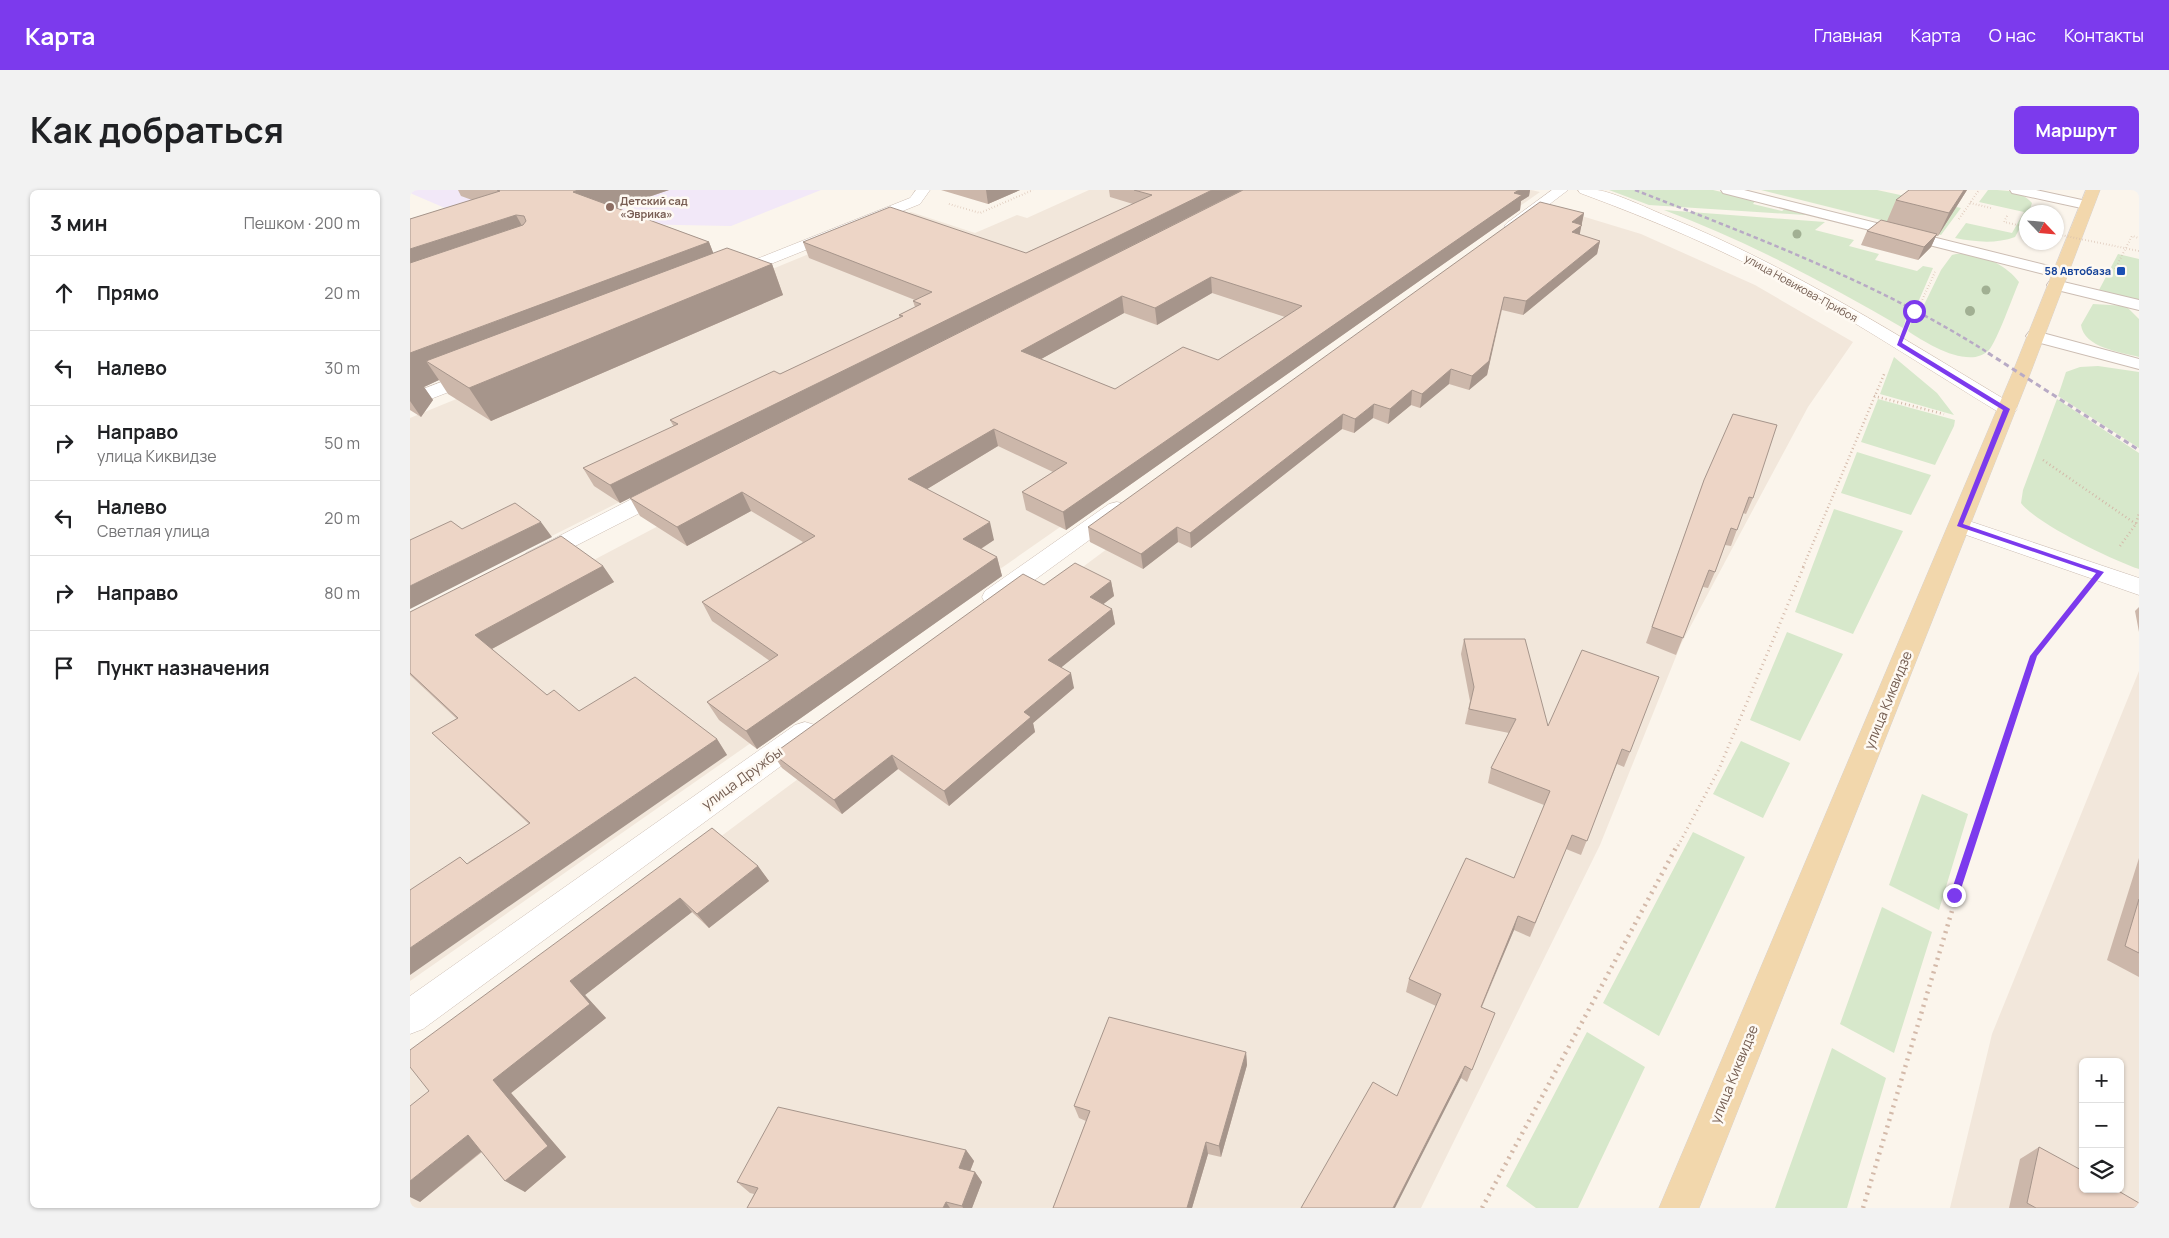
<!DOCTYPE html>
<html lang="ru">
<head>
<meta charset="utf-8">
<style>
  :root { --surface:#fff; --page:#f2f2f2; --text:#202124; --muted:#757577; --line:#e0e0e0; --accent:#7c3aed }
  body { margin:0; font-family:Manrope,sans-serif; background:var(--page); color:var(--text) }
  .controls { position:absolute; right:15px; bottom:15px; display:grid; overflow:hidden; border-radius:8px; box-shadow:0 1px 4px #0004 }
  .controls button { width:45px; height:45px; display:grid; place-items:center; padding:0; border:0; border-bottom:1px solid var(--line); background:var(--surface); color:var(--text); font:25px sans-serif }
  .compass { position:absolute; left:1609px; top:15px; width:45px; height:45px; border-radius:50%; background:var(--surface); box-shadow:0 1px 4px #0004; rotate:116deg }
  .stop { position:absolute; width:15px; height:15px; margin:-11px; border:4px solid #7c3aed; border-radius:50%; background:#fff }
  .stop.end { background:#7c3aed; border-color:#fff; box-shadow:0 1px 5px #0008 }
  .list { margin:0; padding:0; list-style:none }
  h2 { display:flex; justify-content:space-between; align-items:center; height:65px; margin:0; padding:0 20px; font-size:21px }
  h2 small { font-size:16px; font-weight:400; color:var(--muted) }
  .list li { display:grid; grid-template-columns:32px 1fr auto; gap:15px; align-items:center; box-sizing:border-box; height:75px; padding:0 20px; border-top:1px solid var(--line) }
  .list b { display:block; font-size:19px; white-space:nowrap }
  .list p { margin:0; font-size:16px; white-space:nowrap; color:var(--muted) }
  .list em { font-size:16px; font-style:normal; color:var(--muted) }
  .icon { flex:none; width:28px; height:28px; fill:none; stroke:currentColor; stroke-width:2; stroke-linecap:round; stroke-linejoin:round }
  .map { position:relative; flex:none; width:1729px; height:1018px; overflow:hidden; border-radius:8px }
  header { display:flex; align-items:center; gap:30px; box-sizing:border-box; height:70px; padding:0 25px; background:var(--accent); color:#fff }
  header strong { font-size:24px }
  nav { display:flex; gap:28px; margin-inline-start:auto; font-size:18px }
  .intro { display:flex; align-items:center; justify-content:space-between; box-sizing:border-box; height:120px; padding:0 30px }
  h1 { margin:0; font-size:35px }
  .button { padding:12px 22px; border-radius:8px; background:var(--accent); color:#fff; font-size:18px; font-weight:700 }
  main { display:flex; gap:30px; padding:0 30px }
  aside { flex:1; background:var(--surface); border-radius:8px; box-shadow:0 1px 4px #0004 }
  .map>svg:first-child { display:block }
</style>
</head>
<body>
<header>
<strong>Карта</strong>
<nav><a>Главная</a><a>Карта</a><a>О нас</a><a>Контакты</a></nav>
</header>
<div class="intro"><h1>Как добраться</h1><a class="button">Маршрут</a></div>
<main>
<aside>
<h2>3 мин<small>Пешком · 200 m</small></h2>
<ul class="list">
<li><svg class="icon" aria-label="ahead" viewBox="0 0 24 24"><path d="M12 20V5M6 11l6-6 6 6"/></svg><div><b>Прямо</b></div><em>20 m</em></li>
<li><svg class="icon" aria-label="left" viewBox="0 0 24 24"><path d="M17 20v-9H6M10 6l-5 5 5 5"/></svg><div><b>Налево</b></div><em>30 m</em></li>
<li><svg class="icon" aria-label="right" viewBox="0 0 24 24"><path d="M7 20v-9h11M14 6l5 5-5 5"/></svg><div><b>Направо</b><p>улица Киквидзе</p></div><em>50 m</em></li>
<li><svg class="icon" aria-label="left" viewBox="0 0 24 24"><path d="M17 20v-9H6M10 6l-5 5 5 5"/></svg><div><b>Налево</b><p>Светлая улица</p></div><em>20 m</em></li>
<li><svg class="icon" aria-label="right" viewBox="0 0 24 24"><path d="M7 20v-9h11M14 6l5 5-5 5"/></svg><div><b>Направо</b></div><em>80 m</em></li>
<li><svg class="icon" aria-label="arrive" viewBox="0 0 24 24"><path d="M6 21V4h12l-3 4 3 4H6"/></svg><div><b>Пункт назначения</b></div></li>
</ul>
</aside>
<div class="map">
<svg width="1729" height="1018" viewBox="0 0 1729 1018">
  <rect width="100%" height="100%" fill="#fbf5ec"/>
  <!-- residential -->
  <path fill="#f2e7db" fill-rule="evenodd" d="M679 0H832L0 417V228L501 22 565 43 607 25 617 28Z
    M885 0H1121L1130 2 0 791V467Z
    M1152 20 1231 44 1345 95 1443 152 1398 217 1271 454 1190 655 1011 1018H0V878Z
    M1729 481V1018H1540L1582 844ZM1673 872H1710V999H1673Z"/>
  <!-- education -->
  <path fill="#f2e8f8" d="M0 0H411L321 36 65 31 0 3Z"/>
  <!-- green -->
  <path fill="#d7e8cb" d="M1199 0H1303L1346 10 1343 14 1372 21 1376 18 1411 26 1239 15Z
    M1351 0H1467L1551 18 1531 45Z
    M1578 0C1594 0 1611 0 1622 13L1619 22H1616V27L1605 47C1586 54 1565 52 1545 48L1556 33 1602 43 1614 22 1569 12Z
    M1254 20 1415 32 1405 40 1444 50 1439 56 1469 64 1465 70 1507 81 1513 76 1523 78 1506 117 1497 126 1493 138C1416 93 1337 51 1254 20Z
    M1546 64C1568 62 1596 74 1609 92 1603 106 1587 151 1579 160 1560 180 1517 154 1498 141L1503 127 1512 119 1531 80 1542 65Z
    M1708 64 1729 69V110L1689 100Z
    M1683 114 1716 116 1729 129V167C1711 162 1674 158 1671 135Z
    M1484 167 1527 203 1544 225 1470 204Z
    M1688 176 1729 182V258L1648 206 1656 182 1670 177Z
    M1468 209 1545 230 1544 236 1525 275 1451 252Z
    M1647 209 1729 263V379C1702 370 1627 334 1611 313L1613 300Z
    M1447 262 1521 285 1501 325 1431 303Z
    M1424 319 1493 341 1443 444 1385 422Z
    M1377 442 1433 464 1390 551 1340 530Z
    M1331 551 1380 573 1353 628 1303 604Z
    M1512 604 1558 624 1529 720 1479 695Z
    M1283 642 1335 667 1249 846 1193 813Z
    M1472 717 1522 742 1484 863 1430 834Z
    M1177 842 1235 877 1168 1018H1126L1096 996Z
    M1422 858 1476 888 1437 1018H1365Z"/>
  <g fill="none" stroke-linecap="round" stroke-linejoin="round">
    <defs>
      <path id="lane" d="M1311 0H1334L1655 80 1658 83 1655 86 1650 88 1313 3Z
        M1600 0H1626L1681 12 1683 15 1676 19 1602 3Z
        M1645 90 1729 110V120L1639 98 1637 95 1639 92Z
        M1625 141 1729 169V179L1619 150 1616 146 1619 142Z"/>
      <path id="street" d="M506 0H520L510 14 326 88H314L312 85 314 82 500 8Z
        M1142 0H1158L1107 39H1097L1094 36 1097 33Z
        M68 178 75 180 77 184 75 188 0 217V204Z
        M257 293 265 295 268 300 265 305 132 373 124 376 116 373 112 368 116 363 249 295Z
        M707 312 715 314 718 319 715 324 593 413 584 415 575 413 572 407 575 401 699 314Z
        M1550 328 1729 388V405L1542 340 1539 335 1542 330Z
        M395 532 405 535 409 543 405 551 13 839 0 844V806L385 535Z"/>
      <path id="secondary" d="M1168 0C1174 0 1181 0 1187 0 1205 2 1243 21 1261 28 1383 78 1492 148 1604 215L1607 219 1604 223 1597 225 1590 223C1521 181 1453 136 1382 97 1314 60 1243 30 1170 3Z"/>
      <path id="primary" d="M1676 0H1690L1620 184 1289 1018H1249L1602 184Z"/>
    </defs>
    <!-- lane casing -->
    <use href="#lane" stroke="#ccbdb3" stroke-width="2"/>
    <!-- street casing -->
    <use href="#street" stroke="#ccbdb3" stroke-width="1"/>
    <!-- secondary casing -->
    <use href="#secondary" stroke="#cfbdb0" stroke-width="1"/>
    <!-- primary casing -->
    <use href="#primary" stroke="#d8d2ce" stroke-width="1"/>
    <!-- path-far3 -->
    <path stroke="#d3b9a9" stroke-width="2" stroke-dasharray="0.5 2.5" stroke-linecap="butt" d="M1560 13 1581 18
      M539 14 570 23 623 0
      M1597 26 1594 32 1616 37
      M1549 29 1569 0
      M1705 79 1722 46 1729 48
      M1502 124 1509 117 1525 82"/>
    <!-- path-far2 -->
    <path stroke="#d3b9a9" stroke-width="2.5" stroke-dasharray="1 3" stroke-linecap="butt" d="M1464 206 1534 224
      M1633 270 1726 334
      M1710 356 1726 334 1729 323
      M1393 377 1475 182"/>
    <!-- path-far1 -->
    <path stroke="#d3b9a9" stroke-width="3" stroke-dasharray="1 4" stroke-linecap="butt" d="M1268 656 1309 579 1394 376
      M1561 656 1624 465 1668 410"/>
    <!-- path -->
    <path stroke="#d3b9a9" stroke-width="4.5" stroke-dasharray="2 5" stroke-linecap="butt" d="M1072 1018 1268 654
      M1453 1018 1562 654"/>
    <!-- lane -->
    <use href="#lane" fill="#fff" fill-rule="evenodd"/>
    <!-- street -->
    <use href="#street" fill="#fff" fill-rule="evenodd"/>
    <!-- secondary -->
    <use href="#secondary" fill="#fff" fill-rule="evenodd"/>
    <!-- primary -->
    <use href="#primary" fill="#f2d7ac" fill-rule="evenodd"/>
    <!-- rail-far1 -->
    <path stroke="#b8aac5" stroke-width="2.5" stroke-dasharray="4.5 3" stroke-linecap="butt" d="M1225 0C1345 47 1471 94 1580 164"/>
    <!-- rail -->
    <path stroke="#b8aac5" stroke-width="3" stroke-dasharray="5.5 4" stroke-linecap="butt" d="M1578 163 1729 260"/>
    <!-- path-bridge -->
    <path stroke="#d3b9a9" stroke-width="2" stroke-dasharray="0.5 2.5" stroke-linecap="butt" d="M1646 44 1729 61"/>
  </g>
  <!-- trees -->
  <g fill="#a1b093">
    <circle cx="1387" cy="44" r="4.5"/>
    <circle cx="1576" cy="100" r="4.5"/>
    <circle cx="1560" cy="121" r="5"/>
  </g>
  <!-- wall -->
  <path fill="#ccb7aa" fill-rule="evenodd" d="M48 0H259L207 18 299 52 303 63 362 74 373 105 81 231 38 204 29 190 14 197 23 210 11 227 0 220V29L62 10 51 6Z
    M531 0H610L578 14Z
    M699 0H1120L1119 6 1111 11 1110 20 656 340 616 320 612 302 643 282 588 256 517 299 584 350 571 359 587 367 592 386 347 559 309 530 297 512 360 471 302 431 292 412 393 352 341 321 277 356 230 326 220 308 210 313 184 296 173 278 264 237 260 230 370 184 490 128 489 125 505 117 503 111 505 110 399 68 393 52 616 63 723 14 700 7ZM802 103 875 127 808 170 705 199 631 169 714 123 747 135Z
    M1499 0H1557L1528 46H1526L1521 57 1508 70 1451 55 1457 41 1477 31 1486 10Z
    M1174 23 1169 45 1190 51 1187 64 1113 125 1092 120 1077 185 1059 200 1039 194 1010 218 1001 215 978 234 963 228 944 243 932 239 781 358 768 352 733 379 680 352 678 337Z
    M1294 290 1343 308 1336 324 1333 323 1321 356 1315 355 1305 382 1298 398 1293 397 1266 465 1236 453Z
    M193 376 204 392 82 459 137 505 169 521 307 549 317 565 57 673 119 634 38 558 22 543 47 529 0 485V422Z
    M701 391 704 406 693 414 702 419 705 434 651 477 664 498 623 533 625 542 539 616 488 579 432 624 372 578 363 564 634 395Z
    M1729 417V442L1725 421Z
    M1054 449 1138 536 1220 562 1214 577 1207 574 1171 665 1156 659 1120 747 1104 740 1072 817 1080 836 1057 892 1051 888 987 906 1026 816 996 802 999 789 1104 688 1134 615 1078 593 1081 578 1099 543 1055 534 1060 511 1051 464Z
    M302 638 348 676 359 691 299 738 282 722 175 805 196 828 101 903 156 967 115 1002 72 962 10 1012 19 901Z
    M1729 668V787L1697 770Z
    M836 862 837 875 811 967 798 964 782 1018H643L676 931 669 928 664 916Z
    M1629 957 1729 1018H1599L1610 969Z
    M556 960 564 971 560 981 565 982 572 992 562 1018H337L344 1004 340 1003 327 992Z"/>
  <!-- shaded-wall -->
  <path fill="#a6958b" d="M168 0H259L176 28 163 2Z
    M576 0H610L578 14Z
    M802 0H832L210 313 200 295Z
    M1109 0H1120L1119 6 1111 11 1110 20 656 340 653 322Z
    M1554 0H1557L1528 46 1539 23Z
    M1174 23 1169 48 1159 55 1162 32Z
    M106 25 121 52 0 94V59Z
    M1527 44 1521 57 1508 70 1514 57Z
    M1190 51 1187 64 1113 125 1116 111Z
    M299 52 310 80 16 171 29 190 14 197 23 210 11 227 0 211V163Z
    M362 74 373 105 81 231 59 198Z
    M801 87 802 103 747 135 745 118Z
    M712 106 714 123 615 178 611 161Z
    M1094 107 1077 185 1059 200 1062 186Z
    M1041 179 1039 194 1010 218 1012 204Z
    M1002 200 1001 215 978 234 980 219Z
    M964 214 963 228 944 243 945 229Z
    M933 224 932 239 781 358 780 343Z
    M584 239 588 256 504 307 498 289Z
    M332 302 341 321 277 356 267 337Z
    M131 332 142 347 0 419V396Z
    M580 332 584 350 558 367 553 349Z
    M767 337 768 352 733 379 731 364Z
    M587 367 592 386 347 559 336 541Z
    M193 376 204 392 78 461 65 445Z
    M701 391 704 406 683 422 680 407Z
    M702 419 705 434 642 485 638 470Z
    M661 483 664 498 623 533 625 542 539 616 534 601 614 522Z
    M307 549 317 565 0 785V758Z
    M482 565 488 579 432 624 424 610Z
    M348 676 359 691 299 738 287 724Z
    M270 708 282 722 175 805 196 828 101 903 156 967 115 1002 95 991 83 890 160 791Z
    M1108 726 1104 740 1066 829 1071 817Z
    M836 862 837 875 811 967 809 956Z
    M1055 876 1051 888 985 1018H983Z
    M58 945 78 956 10 1012 0 1007V991Z
    M796 952 798 964 782 1018H777Z
    M556 960 564 971 557 989 549 978Z
    M565 982 572 992 562 1018H553L552 1016Z
    M536 1012 540 1018H533Z"/>
  <!-- building -->
  <path fill="#edd5c6" stroke="#a6958b" fill-rule="evenodd" d="M87 0H168L163 2 299 52 0 163V73L113 35 116 31 114 26 106 25 0 59V29L90 1Z
    M724 0H802L200 295 173 278 268 234 260 230 364 181 370 184 493 126 489 125 511 114 503 111 522 102 393 52 480 17 616 63 742 5Z
    M833 0H1109L1104 3 1112 5 653 322 612 302 657 273 584 239 498 289 580 332 553 349 587 367 336 541 297 512 368 465 292 412 405 346 332 302 267 337 220 308ZM801 87 892 116 808 170 773 157 705 199 611 161 712 106 745 118Z
    M1499 0H1554L1539 23 1486 10Z
    M1130 12 1174 23 1162 32 1172 35 1162 42 1190 51 1116 111 1094 107 1079 171 1062 186 1041 179 1012 204 1002 200 980 219 964 214 945 229 933 224 780 343 767 337 731 364 678 337Z
    M1471 30 1527 44 1514 57 1457 41Z
    M317 58 362 74 59 198 16 171Z
    M1323 224 1367 235 1343 308 1339 307 1327 340 1321 338 1305 382 1299 380 1273 448 1242 437 1294 290Z
    M105 313 131 332 0 396V350L41 331 52 339Z
    M151 346 193 376 65 445 137 505 144 500 169 521 225 487 307 549 0 758V700L50 667 57 674 120 633 22 543 48 528 0 483V422Z
    M665 373 701 391 680 407 702 419 638 470 661 483 614 522 621 527 534 601 482 565 424 610 363 564 613 384 634 395Z
    M1054 449H1115L1138 536 1172 460 1249 487 1220 562 1212 559 1177 651 1162 645 1125 733 1108 726 1071 817 1085 823 1062 880 1055 876 983 1018H891L963 892 987 906 1031 804 999 789 1056 668 1104 688 1140 601 1081 578 1106 529 1059 519 1064 497Z
    M302 638 348 676 287 724 270 708 160 791 180 814 83 890 138 956 95 991 58 945 0 991V916L19 901 0 877V860Z
    M1729 709V763L1715 756Z
    M699 827 836 862 809 956 796 952 777 1018H643L680 921 664 916Z
    M368 917 556 960 549 978 565 982 552 1016 536 1012 533 1018H337L348 998 327 992Z
    M1629 957 1673 981V999H1705L1729 1013V1018H1626L1617 1013Z"/>
  <!-- route -->
  <path fill="#7c3aed" d="M1503 120 1507 121 1503 126 1492 153 1600 219 1553 334 1694 382 1627 466 1549 705 1544 709 1540 705 1620 466 1686 383 1547 336 1593 220 1487 155 1498 126Z"/>
  <!-- markers -->
  <circle fill="#8d6e63" stroke="#fef9f2" stroke-width="2" cx="200" cy="17" r="5"/>
  <rect fill="#1a4fb4" stroke="#fef9f2" stroke-width="2" x="1706" y="76" width="10" height="10" rx="2.5"/>
  <g text-anchor="middle" stroke-width="5" stroke-linejoin="round" paint-order="stroke">
    <!-- far-education labels -->
    <g font-size="11" font-weight="bold" fill="#785e54" stroke="#fef9f2" text-anchor="start">
      <text x="210" y="15">Детский сад<tspan x="210" dy="13">«Эврика»</tspan></text>
    </g>
    <!-- far-transit labels -->
    <g font-size="11" font-weight="bold" fill="#164399" stroke="#fef9f2" text-anchor="end">
      <text x="1701" y="85">58 Автобаза</text>
    </g>
    <!-- far-street labels -->
    <g font-size="11" fill="#745d51" stroke="#fef9f2">
      <text transform="translate(1391 98) rotate(29)" y="4">улица Новикова-Прибоя</text>
    </g>
    <!-- street labels -->
    <g font-size="14" fill="#745d51" stroke="#fef9f2">
      <text transform="translate(1478 510) rotate(-68)" y="5">улица Киквидзе</text>
      <text transform="translate(332 588) rotate(-36)" y="5">улица Дружбы</text>
      <text transform="translate(1324 884) rotate(-68)" y="5">улица Киквидзе</text>
    </g>
  </g>
</svg>
<div class="controls">
<button>+</button>
<button>−</button>
<button><svg class="icon" aria-label="layers" viewBox="0 0 24 24"><path d="M12 4l9 5-9 5-9-5zM3 14l9 5 9-5"/></svg></button>
</div>
<svg class="compass" viewBox="-18 -18 36 36"><path d="M0-13l5 13h-10z" fill="#e53935"/><path d="M0 13l5-13h-10z" fill="#757577"/></svg>
<div class="stop" style="left:1504px;top:121px"></div>
<div class="stop end" style="left:1544px;top:705px"></div>
</div>
</main>
</body>
</html>
